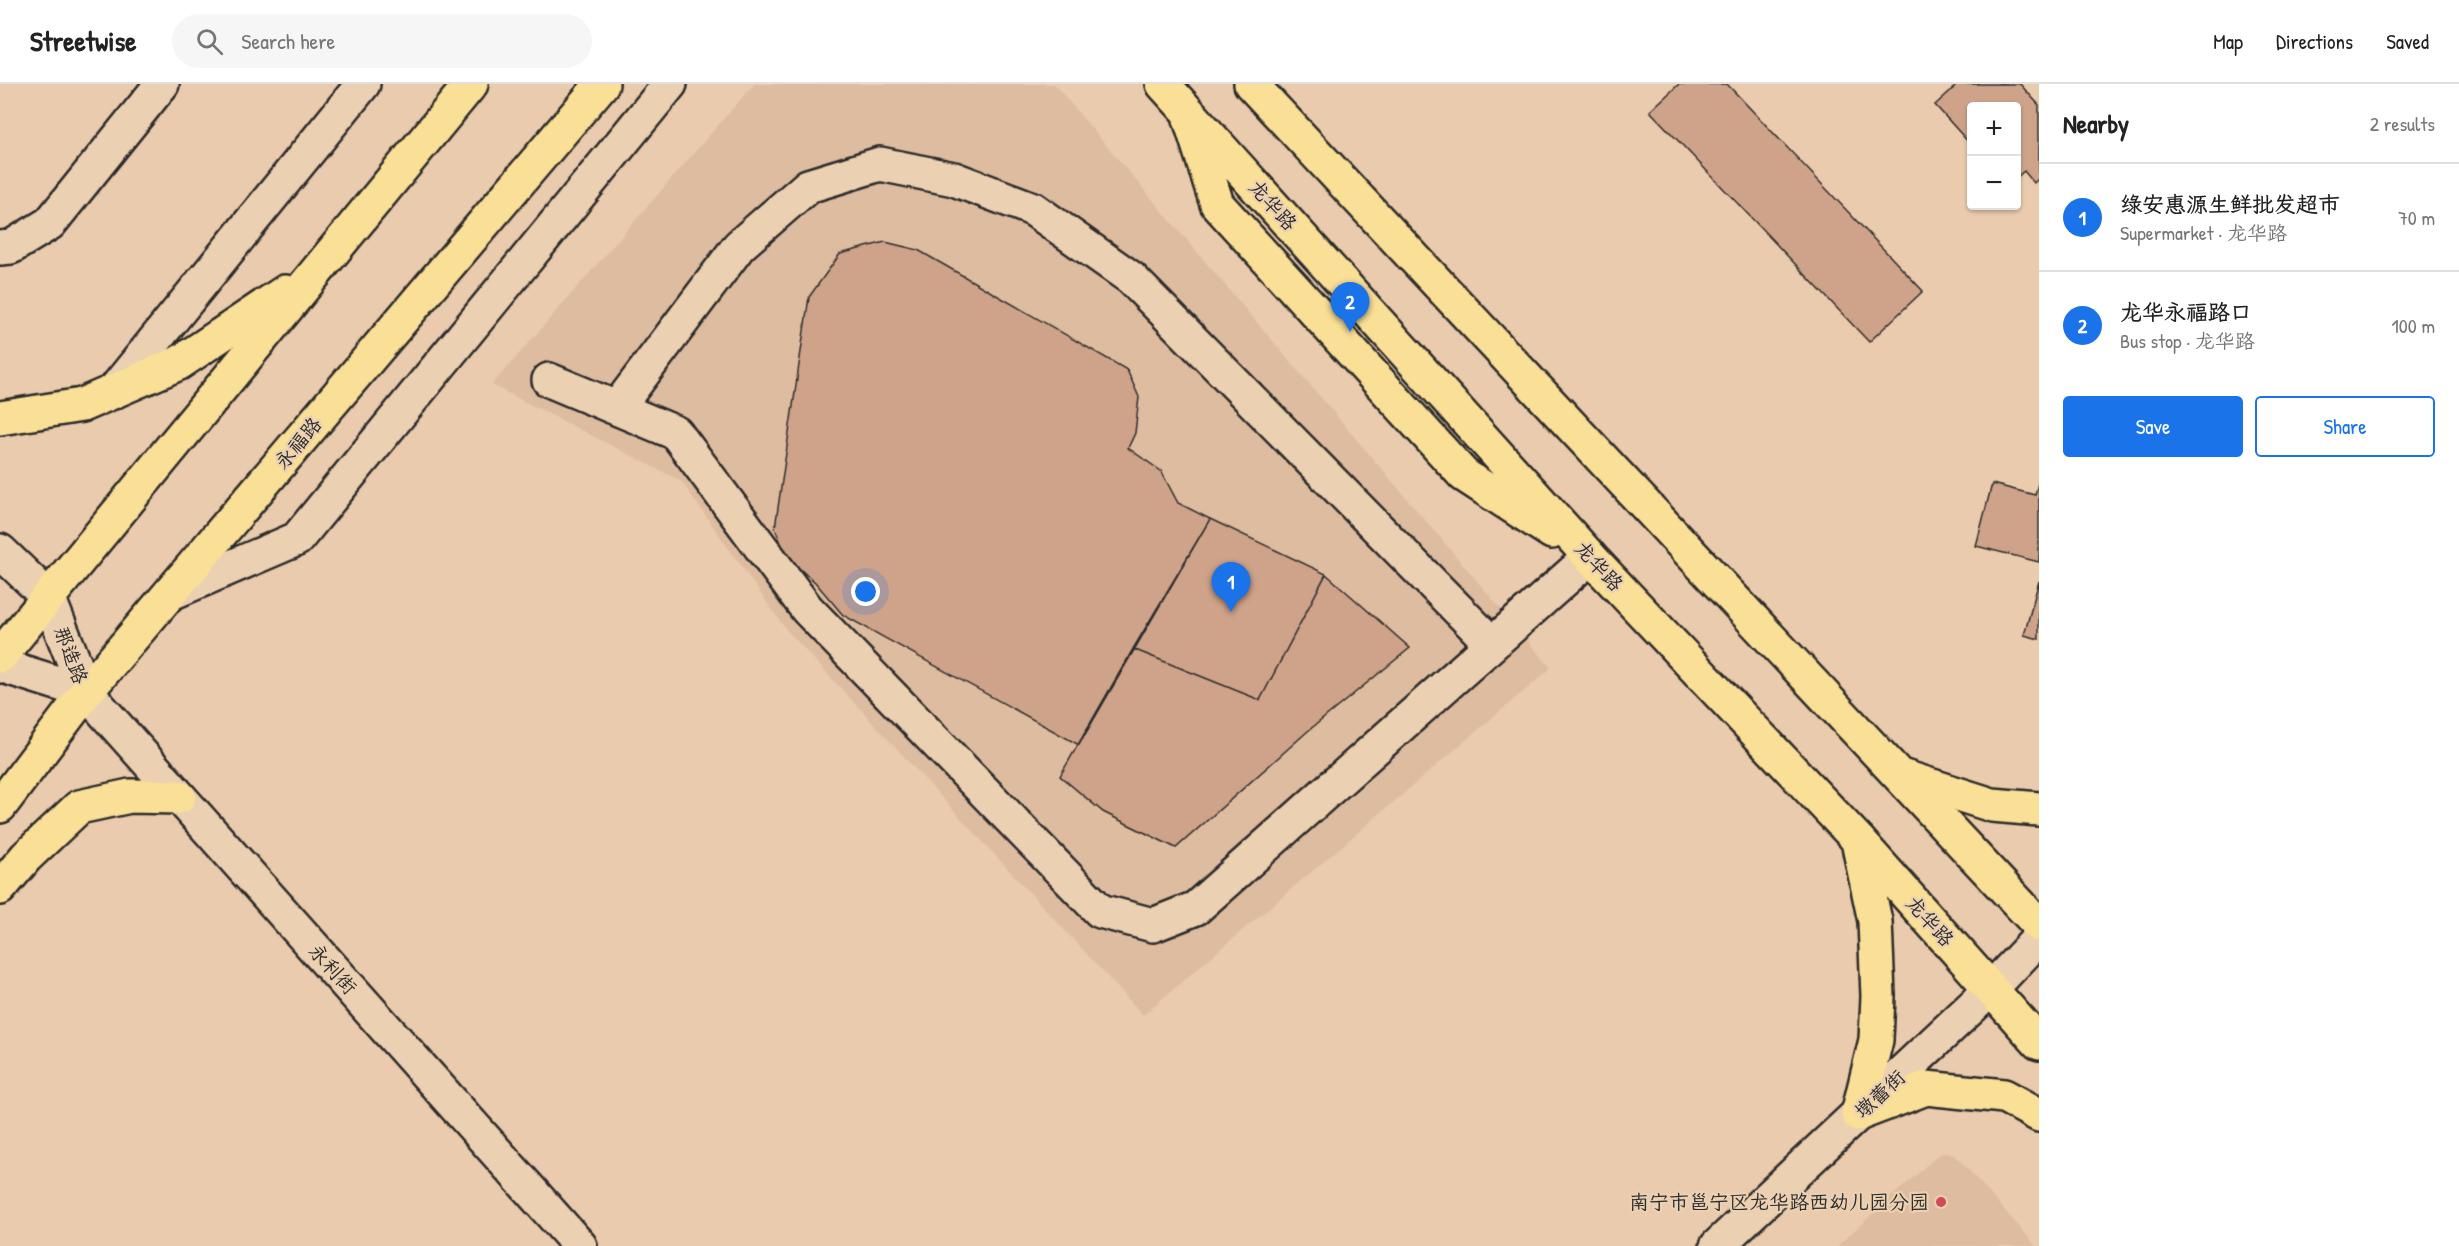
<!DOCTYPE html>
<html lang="en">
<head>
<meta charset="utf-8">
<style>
  :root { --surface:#fff; --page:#f6f6f6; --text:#222; --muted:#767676; --line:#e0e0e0; --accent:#1a73e8 }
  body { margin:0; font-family:"Patrick Hand","LXGW WenKai TC",sans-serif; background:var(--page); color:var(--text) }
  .controls { position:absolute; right:18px; top:18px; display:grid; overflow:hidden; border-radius:6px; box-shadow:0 2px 4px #0004 }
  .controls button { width:54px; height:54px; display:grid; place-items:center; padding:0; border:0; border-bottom:2px solid var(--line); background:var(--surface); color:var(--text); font:30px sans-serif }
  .you { position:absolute; left:866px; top:508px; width:21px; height:21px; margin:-15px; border:4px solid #fff; border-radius:50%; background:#1a73e8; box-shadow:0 0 0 9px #1a73e833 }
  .badge { display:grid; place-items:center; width:39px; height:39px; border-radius:50%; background:var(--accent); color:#fff; font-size:20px; font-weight:700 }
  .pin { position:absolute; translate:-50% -50px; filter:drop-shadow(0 2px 3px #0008) }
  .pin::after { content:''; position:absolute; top:32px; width:21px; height:18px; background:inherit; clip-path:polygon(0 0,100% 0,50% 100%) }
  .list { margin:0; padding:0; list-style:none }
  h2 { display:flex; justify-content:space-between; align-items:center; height:78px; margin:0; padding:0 24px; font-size:26px }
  h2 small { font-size:20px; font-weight:400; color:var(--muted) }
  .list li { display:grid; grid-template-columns:39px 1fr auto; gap:18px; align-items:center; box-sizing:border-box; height:108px; padding:0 24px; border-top:2px solid var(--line) }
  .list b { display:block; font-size:22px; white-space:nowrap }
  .list p { margin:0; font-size:20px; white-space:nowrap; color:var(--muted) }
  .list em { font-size:20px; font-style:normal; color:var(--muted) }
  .actions { display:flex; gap:12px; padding:18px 24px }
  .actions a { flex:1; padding:14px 0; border:2px solid var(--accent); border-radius:6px; text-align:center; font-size:21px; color:var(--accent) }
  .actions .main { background:var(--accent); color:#fff }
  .icon { flex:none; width:33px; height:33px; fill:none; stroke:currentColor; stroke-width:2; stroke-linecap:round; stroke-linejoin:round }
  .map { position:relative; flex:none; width:2039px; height:1162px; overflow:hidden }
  header { display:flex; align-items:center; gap:36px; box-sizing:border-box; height:84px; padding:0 30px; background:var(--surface); border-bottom:2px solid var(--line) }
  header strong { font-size:28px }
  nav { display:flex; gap:33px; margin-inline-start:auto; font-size:21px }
  .search { width:420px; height:54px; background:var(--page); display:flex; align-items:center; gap:15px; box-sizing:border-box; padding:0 21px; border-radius:33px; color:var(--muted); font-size:22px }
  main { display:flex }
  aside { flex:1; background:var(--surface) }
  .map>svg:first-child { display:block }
</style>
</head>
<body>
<header>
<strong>Streetwise</strong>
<div class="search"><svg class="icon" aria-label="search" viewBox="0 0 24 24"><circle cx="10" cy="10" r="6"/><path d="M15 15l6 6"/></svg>Search here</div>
<nav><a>Map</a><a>Directions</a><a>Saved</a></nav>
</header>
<main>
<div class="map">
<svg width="2039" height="1162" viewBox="0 0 2039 1162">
  <rect width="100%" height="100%" fill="#eacbad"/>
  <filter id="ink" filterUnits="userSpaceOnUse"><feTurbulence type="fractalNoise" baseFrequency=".0167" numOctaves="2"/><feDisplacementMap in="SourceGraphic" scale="12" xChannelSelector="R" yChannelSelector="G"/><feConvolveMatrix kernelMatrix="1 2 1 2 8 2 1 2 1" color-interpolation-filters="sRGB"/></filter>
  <g filter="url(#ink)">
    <!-- built -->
    <path fill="#debca0" d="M754 0H1054L1551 584 1143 931 785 544 681 397 492 301Z
      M1948 1068 1958 1074 2036 1162H1837L1938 1071Z"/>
    <!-- building -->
    <path fill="#cea38a" stroke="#2b2b2b" stroke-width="1.5" d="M1679 0H1727L1923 207 1869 258 1650 27Z
      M1958 0H2020L2039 21V94L2034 99 2024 87 2016 94V22H1972V62L1935 21Z
      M885 158 918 166 1127 286 1139 313 1135 349 1128 364 1161 387 1178 419 1210 435 1079 661 843 531 815 498 787 474 775 444 809 213 840 170Z
      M2039 396V478L1976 462 1992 400 2035 411Z
      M1210 435 1326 490 1260 616 1133 565Z
      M1326 490 1410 564 1308 647 1176 764 1103 728 1060 692 1133 565 1260 616Z
      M2039 497V555L2024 551Z"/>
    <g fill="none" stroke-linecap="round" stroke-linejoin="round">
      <defs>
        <path id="minor" d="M0 164 11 163 50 139 162 0
          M549 296 676 349 807 525 1100 827 1153 841 1196 824 1590 473
          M113 308 363 0
          M617 324 739 162 808 102 880 80 954 95 1033 125 1131 194 1492 560
          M0 467 48 513 86 608 580 1162
          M171 509 297 455 670 0
          M0 581 86 608
          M1717 1162 1991 905 2039 854"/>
        <path id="major" d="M1163 0 1590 473 1858 756 2039 959
          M1251 0 2039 841
          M1190 35 1217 120 1464 391 1552 448
          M0 334 82 321 179 279 285 208
          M0 572 471 0
          M1901 692 1992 721 2039 725
          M0 722 86 608 602 0
          M0 804 26 773 79 723 130 712 179 713
          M1858 1030 1876 956 1878 912 1875 837 1858 757
          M1858 1030 1926 1004 2004 1012 2039 1031"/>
      </defs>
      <!-- minor casing -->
      <use href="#minor" stroke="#2b2b2b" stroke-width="38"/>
      <!-- major casing -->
      <use href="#major" stroke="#2b2b2b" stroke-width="38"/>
      <!-- minor -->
      <use href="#minor" stroke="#ebd0b2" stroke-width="33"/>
      <!-- major -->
      <use href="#major" stroke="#fadf96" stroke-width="33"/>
    </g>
  </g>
  <!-- markers -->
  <circle fill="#d1495b" stroke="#ebd0b2" stroke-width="2" cx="1941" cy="1118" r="6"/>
  <g text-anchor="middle" stroke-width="4.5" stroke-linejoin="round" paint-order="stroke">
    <!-- street labels -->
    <g font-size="20" fill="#2b2b2b" stroke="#ebd0b2">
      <text transform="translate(1273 121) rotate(48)" y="7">龙华路</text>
      <text transform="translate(298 359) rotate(-50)" y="7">永福路</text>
      <text transform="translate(1599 482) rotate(47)" y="7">龙华路</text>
      <text transform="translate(71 571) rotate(69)" y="7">那造路</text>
      <text transform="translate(1930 837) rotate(48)" y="7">龙华路</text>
      <text transform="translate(333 885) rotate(48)" y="7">永利街</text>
      <text transform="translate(1880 1010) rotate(-43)" y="7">墩蕾街</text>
    </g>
    <!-- poi labels -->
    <g font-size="20" fill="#2b2b2b" stroke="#ebd0b2" text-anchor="end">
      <text x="1929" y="1125">南宁市邕宁区龙华路西幼儿园分园</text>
    </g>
  </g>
</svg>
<div class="controls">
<button>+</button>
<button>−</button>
</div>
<div class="you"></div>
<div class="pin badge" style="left:1231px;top:528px">1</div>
<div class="pin badge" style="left:1350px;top:248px">2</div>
</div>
<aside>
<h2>Nearby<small>2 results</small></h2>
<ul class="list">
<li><span class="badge">1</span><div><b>绿安惠源生鲜批发超市</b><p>Supermarket · 龙华路</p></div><em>70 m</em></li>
<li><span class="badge">2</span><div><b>龙华永福路口</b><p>Bus stop · 龙华路</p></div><em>100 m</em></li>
</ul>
<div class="actions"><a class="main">Save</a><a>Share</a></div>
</aside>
</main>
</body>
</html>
